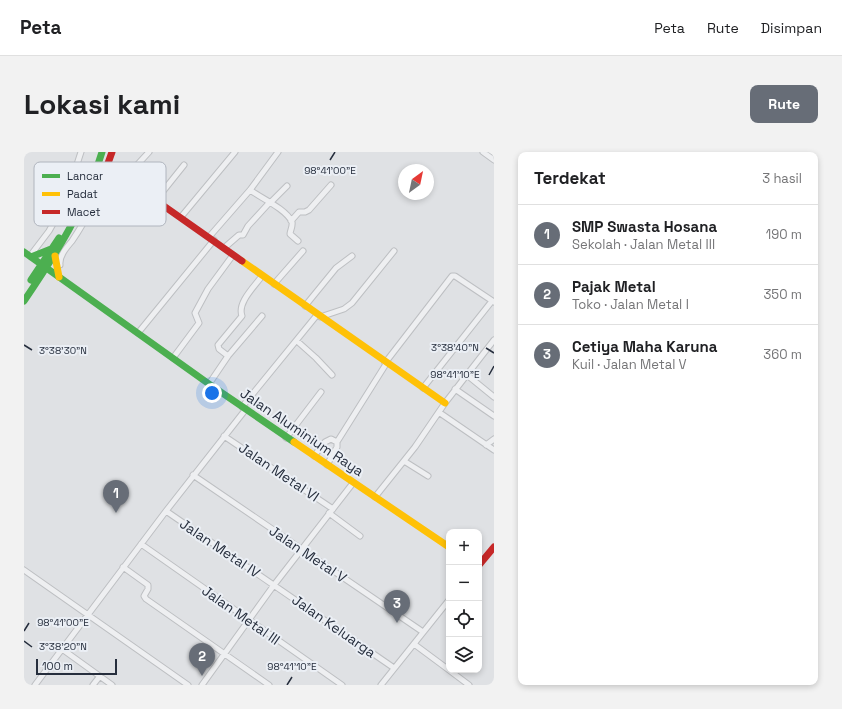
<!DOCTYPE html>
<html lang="id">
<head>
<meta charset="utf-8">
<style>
  :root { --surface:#fff; --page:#f2f2f2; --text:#202124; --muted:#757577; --line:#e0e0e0; --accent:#676d77 }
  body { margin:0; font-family:"Space Grotesk",sans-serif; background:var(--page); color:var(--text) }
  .controls { position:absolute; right:12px; bottom:12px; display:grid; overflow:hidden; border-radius:8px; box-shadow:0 2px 6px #0003 }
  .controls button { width:36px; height:36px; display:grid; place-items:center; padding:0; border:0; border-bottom:1px solid var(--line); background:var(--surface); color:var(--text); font:20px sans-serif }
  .compass { position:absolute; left:374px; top:12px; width:36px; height:36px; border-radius:50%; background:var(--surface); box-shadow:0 2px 6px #0003; rotate:33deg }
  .scale { position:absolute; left:12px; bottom:10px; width:81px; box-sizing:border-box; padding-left:4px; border:2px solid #262e3d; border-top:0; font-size:11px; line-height:14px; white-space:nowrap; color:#262e3d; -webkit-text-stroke:3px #ebeff5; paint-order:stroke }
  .you { position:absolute; left:188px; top:241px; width:14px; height:14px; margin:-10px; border:3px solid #fff; border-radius:50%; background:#1a73e8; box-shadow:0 0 0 6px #1a73e833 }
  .badge { display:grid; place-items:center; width:26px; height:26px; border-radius:50%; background:var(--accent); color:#fff; font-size:13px; font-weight:700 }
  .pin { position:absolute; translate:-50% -33px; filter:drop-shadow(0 1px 2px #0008) }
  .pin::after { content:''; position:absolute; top:21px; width:14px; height:12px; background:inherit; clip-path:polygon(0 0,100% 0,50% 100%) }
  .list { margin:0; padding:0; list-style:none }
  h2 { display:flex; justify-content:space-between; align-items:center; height:52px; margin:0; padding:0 16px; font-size:17px }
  h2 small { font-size:13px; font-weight:400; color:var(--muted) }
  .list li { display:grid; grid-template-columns:26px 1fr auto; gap:12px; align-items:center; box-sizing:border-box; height:60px; padding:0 16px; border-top:1px solid var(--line) }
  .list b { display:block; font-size:15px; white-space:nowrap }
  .list p { margin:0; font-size:13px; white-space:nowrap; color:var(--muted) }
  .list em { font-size:13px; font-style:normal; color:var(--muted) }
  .icon { flex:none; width:22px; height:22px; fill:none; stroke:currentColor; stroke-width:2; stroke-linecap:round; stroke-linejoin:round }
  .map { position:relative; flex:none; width:470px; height:533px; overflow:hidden; border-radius:8px }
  header { display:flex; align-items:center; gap:24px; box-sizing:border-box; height:56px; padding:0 20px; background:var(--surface); border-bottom:1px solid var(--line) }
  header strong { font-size:19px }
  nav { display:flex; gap:22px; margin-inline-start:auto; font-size:14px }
  .intro { display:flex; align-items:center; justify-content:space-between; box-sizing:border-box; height:96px; padding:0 24px }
  h1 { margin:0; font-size:28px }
  .button { padding:10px 18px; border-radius:8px; background:var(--accent); color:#fff; font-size:14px; font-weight:700 }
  main { display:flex; gap:24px; padding:0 24px }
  aside { flex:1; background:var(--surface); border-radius:8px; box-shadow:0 2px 6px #0003 }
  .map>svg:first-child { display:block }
</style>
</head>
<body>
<header>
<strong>Peta</strong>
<nav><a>Peta</a><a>Rute</a><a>Disimpan</a></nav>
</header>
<div class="intro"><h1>Lokasi kami</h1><a class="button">Rute</a></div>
<main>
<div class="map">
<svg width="470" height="533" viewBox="0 0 470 533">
  <rect width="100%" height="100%" fill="#dfe1e4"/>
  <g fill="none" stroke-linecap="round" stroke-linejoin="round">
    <defs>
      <path id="street" d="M459 0 470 8
        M101 26 125 0
        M226 38C237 46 262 57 268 70 269 74 266 79 266 82L274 89
        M132 48 160 13
        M247 50 263 34
        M157 65 211 0
        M267 69 275 60H281L285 58 307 33
        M185 85 226 38 254 0
        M200 96 215 83H219L224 74 246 50
        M6 104 25 79 40 52 57 0
        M36 113C35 104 42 96 48 89 64 66 75 41 83 14
        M250 132 279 99
        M281 154 312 116 328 104
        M296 165 320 157 328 151 370 99
        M114 181 190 88
        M273 189 292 206 308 223
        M204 204 238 164
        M149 206 175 171 171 161 184 137 209 103
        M361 211 428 124H431L470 150
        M443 223 470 245
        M185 232 204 204 195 197 194 193 218 164C213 151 230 135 238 124
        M399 236 468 149
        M431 237 470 264
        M218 255 293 163
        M416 261 470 298
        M200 284 309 357
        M262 286 297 240
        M462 293 470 287
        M290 304 301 290 307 287 313 290 362 212
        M380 309 404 324
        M303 313 313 295V290
        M169 323 399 480
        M351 345 391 295 421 251 470 188
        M142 359 370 516
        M305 361 336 384
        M117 392 318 533
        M99 415 124 433V437L120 444 122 447 245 533
        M0 418 164 533
        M390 492 425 518
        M38 497 88 533
        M425 518 445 533
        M11 533 142 359 222 257
        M69 533 76 524
        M178 533 250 433 329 331
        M357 533 425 448"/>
    </defs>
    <!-- street casing -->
    <use href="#street" stroke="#bdbfc2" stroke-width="7"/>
    <!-- street -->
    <use href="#street" stroke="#eeeff1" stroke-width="5"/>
    <!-- fast -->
    <path stroke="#4caf50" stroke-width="7" d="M0 100 185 232 270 290
      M7 105 27 97
      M7 128 35 86
      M0 149C32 102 62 55 78 0"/>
    <!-- slow -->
    <path stroke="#ffc107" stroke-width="7" d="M31 104 35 125
      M218 109 421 251
      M270 290 425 395"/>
    <!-- jam -->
    <path stroke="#c62828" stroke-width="7" d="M88 0 83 14 218 109
      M455 413 470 395"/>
  </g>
  <!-- ticks -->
  <path fill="none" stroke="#262e3d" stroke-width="1.5" d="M306 8 311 0M0 193 8 198M462 196 470 201M465 223 470 214M0 479 5 471M0 489 8 495M263 533 268 525"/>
  <g text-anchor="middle" stroke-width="4" stroke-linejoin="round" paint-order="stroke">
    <!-- street labels -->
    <g font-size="14" fill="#262e3d" stroke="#ebeff5">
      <text transform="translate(278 280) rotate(34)" y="5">Jalan Aluminium Raya</text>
      <text transform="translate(255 320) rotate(34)" y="5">Jalan Metal VI</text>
      <text transform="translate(196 396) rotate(34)" y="5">Jalan Metal IV</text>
      <text transform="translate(284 402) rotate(34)" y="5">Jalan Metal V</text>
      <text transform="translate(217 463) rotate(35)" y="5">Jalan Metal III</text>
      <text transform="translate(310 474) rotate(35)" y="5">Jalan Keluarga</text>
    </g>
  </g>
  <!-- legend -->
  <rect x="10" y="10" width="132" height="64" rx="6" fill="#ebeff5" stroke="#b0b5be" stroke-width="1"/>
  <rect x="18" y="22" width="18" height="4" fill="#4caf50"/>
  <rect x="18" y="40" width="18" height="4" fill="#ffc107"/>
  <rect x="18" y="58" width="18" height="4" fill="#c62828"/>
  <g font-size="11" fill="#262e3d">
    <text x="43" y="28">Lancar</text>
    <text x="43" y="46">Padat</text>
    <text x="43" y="64">Macet</text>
  </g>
  <g font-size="10" text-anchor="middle" fill="#262e3d" stroke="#ebeff5" stroke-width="4" stroke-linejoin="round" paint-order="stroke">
    <text x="306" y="22">98°41'00"E</text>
    <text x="431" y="199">3°38'40"N</text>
    <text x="39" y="202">3°38'30"N</text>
    <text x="431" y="226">98°41'10"E</text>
    <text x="39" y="474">98°41'00"E</text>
    <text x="39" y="498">3°38'20"N</text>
    <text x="268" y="518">98°41'10"E</text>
  </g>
</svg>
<div class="controls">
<button>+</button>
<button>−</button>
<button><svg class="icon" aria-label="locate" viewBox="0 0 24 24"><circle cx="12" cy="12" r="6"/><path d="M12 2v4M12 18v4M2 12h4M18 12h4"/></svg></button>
<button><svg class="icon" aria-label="layers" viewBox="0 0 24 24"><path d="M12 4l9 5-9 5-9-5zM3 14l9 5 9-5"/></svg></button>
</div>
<svg class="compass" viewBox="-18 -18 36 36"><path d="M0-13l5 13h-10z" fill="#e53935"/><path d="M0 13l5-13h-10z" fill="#757577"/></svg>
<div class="scale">100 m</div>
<div class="you"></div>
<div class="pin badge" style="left:92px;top:361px">1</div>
<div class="pin badge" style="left:178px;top:524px">2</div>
<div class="pin badge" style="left:373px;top:471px">3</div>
</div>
<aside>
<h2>Terdekat<small>3 hasil</small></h2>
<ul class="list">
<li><span class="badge">1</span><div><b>SMP Swasta Hosana</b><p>Sekolah · Jalan Metal III</p></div><em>190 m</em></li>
<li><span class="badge">2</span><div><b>Pajak Metal</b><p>Toko · Jalan Metal I</p></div><em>350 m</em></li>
<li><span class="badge">3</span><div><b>Cetiya Maha Karuna</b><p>Kuil · Jalan Metal V</p></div><em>360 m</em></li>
</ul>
</aside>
</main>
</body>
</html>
